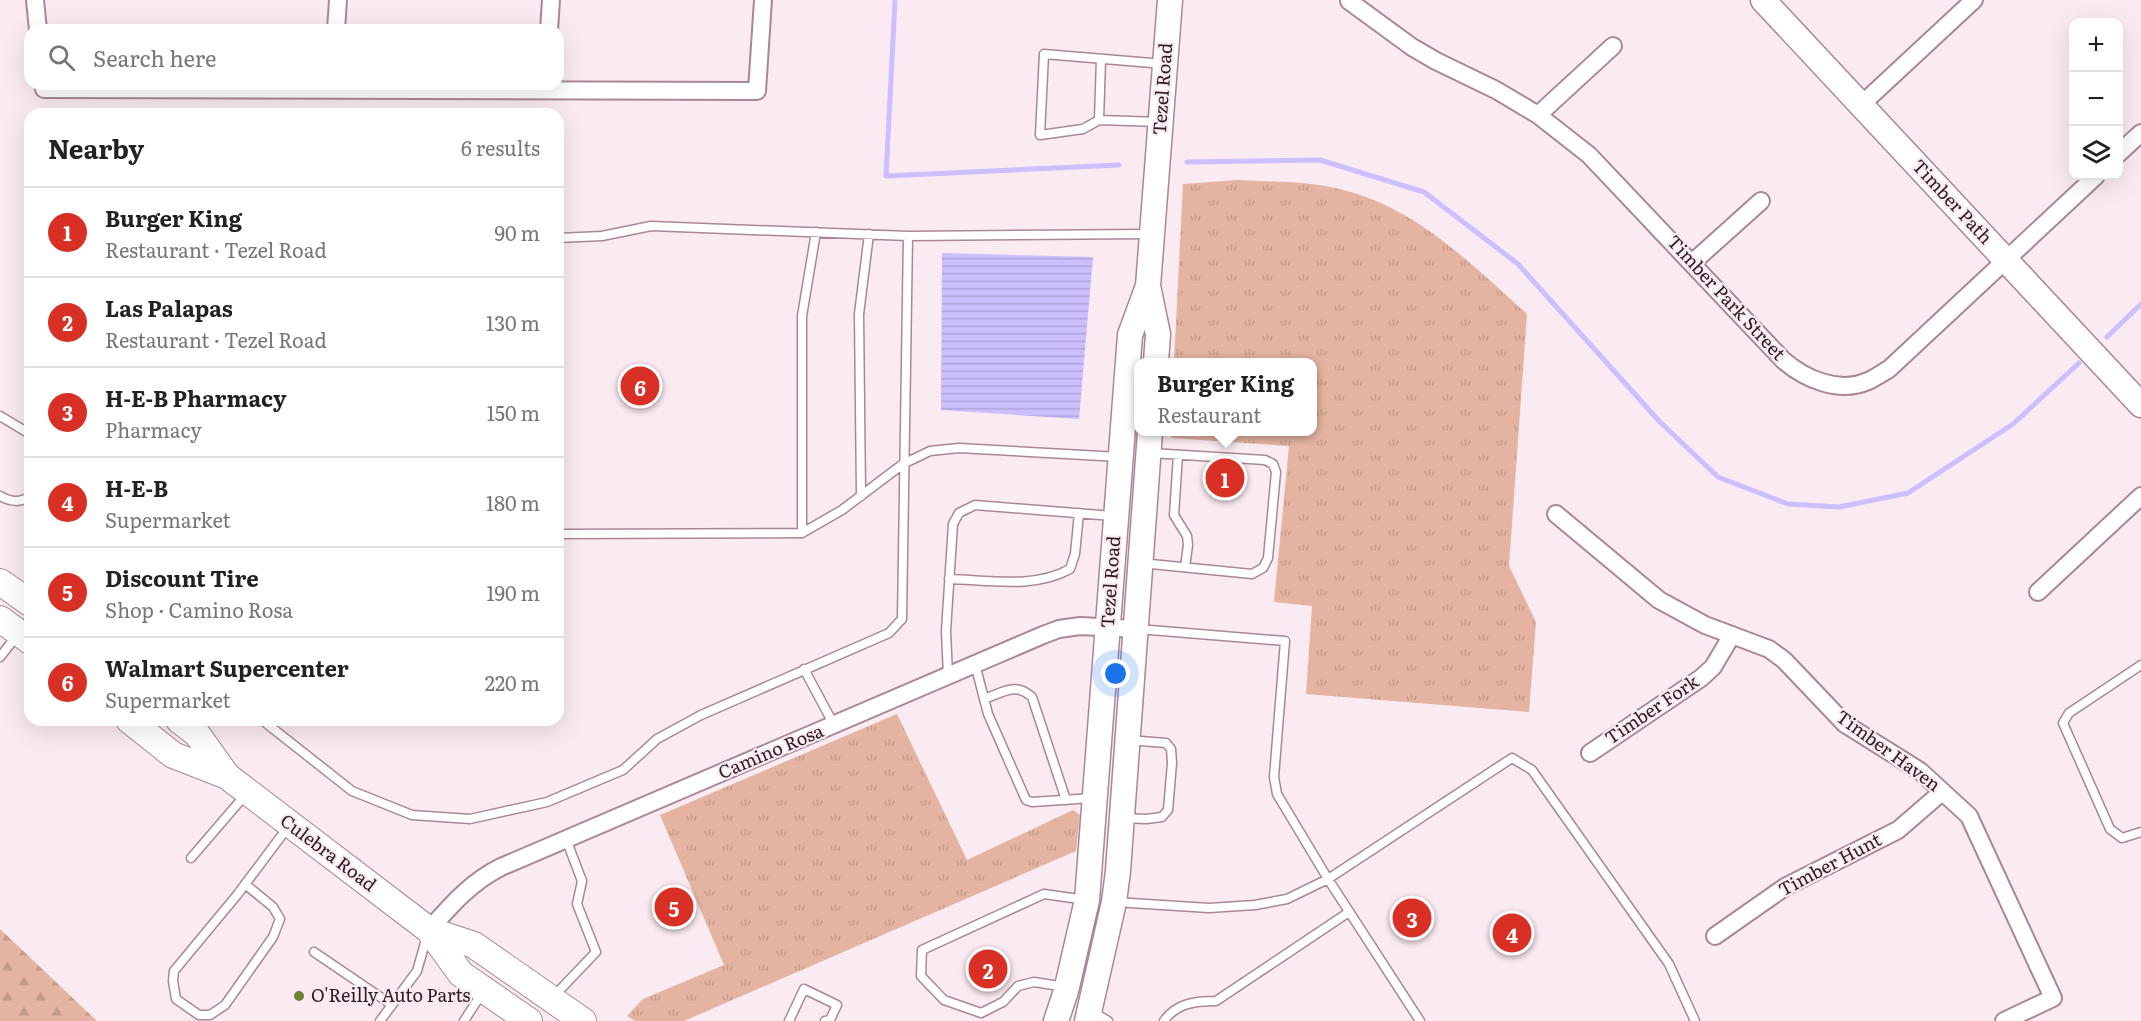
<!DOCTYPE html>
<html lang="en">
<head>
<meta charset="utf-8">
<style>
  :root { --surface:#fff; --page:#f2f2f2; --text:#222; --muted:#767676; --line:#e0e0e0; --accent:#d93025 }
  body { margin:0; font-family:Literata,serif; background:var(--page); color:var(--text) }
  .controls { position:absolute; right:18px; top:18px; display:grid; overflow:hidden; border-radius:12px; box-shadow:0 6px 24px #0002 }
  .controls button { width:54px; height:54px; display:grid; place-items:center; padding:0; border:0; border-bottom:2px solid var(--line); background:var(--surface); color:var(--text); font:30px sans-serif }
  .you { position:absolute; left:1116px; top:674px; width:21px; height:21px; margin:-15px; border:4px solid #fff; border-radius:50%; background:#1a73e8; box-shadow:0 0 0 9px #1a73e833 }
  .badge { display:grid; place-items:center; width:39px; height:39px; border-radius:50%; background:var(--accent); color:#fff; font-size:20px; font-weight:700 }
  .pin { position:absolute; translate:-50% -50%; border:3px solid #fff; box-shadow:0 2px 6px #0006 }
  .popup { position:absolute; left:1134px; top:358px; width:183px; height:78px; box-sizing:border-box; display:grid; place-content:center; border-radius:12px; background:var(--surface); filter:drop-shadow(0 2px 4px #0005); font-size:20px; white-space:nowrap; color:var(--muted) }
  .popup b { font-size:22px; color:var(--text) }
  .popup::after { content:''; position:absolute; left:50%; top:100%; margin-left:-12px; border:12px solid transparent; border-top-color:var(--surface) }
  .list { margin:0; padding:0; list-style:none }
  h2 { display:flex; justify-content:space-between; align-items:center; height:78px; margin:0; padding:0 24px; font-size:26px }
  h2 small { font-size:20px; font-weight:400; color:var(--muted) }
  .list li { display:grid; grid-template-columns:39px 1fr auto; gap:18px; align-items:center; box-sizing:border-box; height:90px; padding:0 24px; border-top:2px solid var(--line) }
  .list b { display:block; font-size:22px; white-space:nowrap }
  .list p { margin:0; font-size:20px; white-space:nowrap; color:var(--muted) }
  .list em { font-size:20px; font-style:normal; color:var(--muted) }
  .icon { flex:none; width:33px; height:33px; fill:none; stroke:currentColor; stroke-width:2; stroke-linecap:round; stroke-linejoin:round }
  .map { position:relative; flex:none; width:2141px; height:1021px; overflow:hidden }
  .search { position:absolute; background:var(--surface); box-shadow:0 6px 24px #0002; left:24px; top:24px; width:540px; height:66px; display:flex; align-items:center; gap:15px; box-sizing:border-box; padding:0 21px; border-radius:18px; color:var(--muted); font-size:22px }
  .panel { position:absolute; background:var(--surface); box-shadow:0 6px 24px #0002; left:24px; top:108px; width:540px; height:618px; border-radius:18px }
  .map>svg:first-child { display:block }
</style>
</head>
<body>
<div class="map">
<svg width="2141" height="1021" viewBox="0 0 2141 1021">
  <defs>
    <pattern id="grass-tufts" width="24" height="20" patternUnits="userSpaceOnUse" patternTransform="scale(1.5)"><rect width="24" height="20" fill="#e4b3a1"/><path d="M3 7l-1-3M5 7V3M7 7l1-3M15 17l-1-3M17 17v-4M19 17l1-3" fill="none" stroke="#c49a8a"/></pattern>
    <pattern id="forest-firs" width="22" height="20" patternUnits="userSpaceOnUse" patternTransform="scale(1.5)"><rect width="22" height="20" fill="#e4b3a1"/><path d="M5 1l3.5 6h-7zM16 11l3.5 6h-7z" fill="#c49a8a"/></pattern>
    <pattern id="water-rules" width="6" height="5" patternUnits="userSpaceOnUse" patternTransform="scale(1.5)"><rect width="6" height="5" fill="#cbbffd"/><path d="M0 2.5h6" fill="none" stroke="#aea4d9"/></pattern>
  </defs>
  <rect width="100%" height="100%" fill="#faeaf1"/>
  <!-- grass -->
  <path fill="url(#grass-tufts)" d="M1238 180C1273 182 1309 181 1343 190 1417 208 1472 265 1527 314L1509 566 1536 622 1529 712 1306 694 1312 606 1274 602 1289 446 1171 438V432H1312V362H1174L1183 184Z
    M897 714 967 860 1073 810 1080 815 1076 851 684 1021H635L627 1016 643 999 724 965 660 815Z"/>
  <!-- forest -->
  <path fill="url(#forest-firs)" d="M0 929 97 1021H0Z"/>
  <!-- water -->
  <path fill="url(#water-rules)" d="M942 253 1093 257 1079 419 941 410Z"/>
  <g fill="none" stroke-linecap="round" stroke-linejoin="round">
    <!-- stream -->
    <path stroke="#cbbffd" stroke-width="5" d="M895 0 886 176 1119 165
      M1187 162 1320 160 1424 192 1518 264 1659 421 1718 477 1788 504 1839 507 1908 493 2013 424 2079 363
      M2107 337 2141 304"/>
    <defs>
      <path id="lane" d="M1099 120 1101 59
        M1160 122 1099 120 1083 129 1040 135 1044 54 1164 64
        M558 238 602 236 651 226 908 236 1149 234
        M0 416 30 434
        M1178 455 1174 515 1187 536 1188 545 1185 567
        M0 496C10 502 21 503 30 496
        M861 496 859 314 869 234
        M802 533V316L816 232
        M558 534 802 533 842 510 903 464 930 451 959 448 1119 457
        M1141 563 1252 574 1263 568 1268 558 1276 472 1273 464 1265 460 1151 453
        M949 579C989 580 1034 589 1070 569L1075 554 1079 513
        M1138 629 1285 641 1274 777 1277 794 1328 879 1420 1021
        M0 657 30 619
        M975 664 988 714 1026 800 1032 802 1093 798
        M2141 665 2069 713 2063 723 2110 829 2122 838 2141 832
        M804 669 834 725
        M948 676 946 631 953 524 959 513 975 505 1113 516
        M984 699C1004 692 1015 682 1032 697L1066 800
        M262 720 352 791 412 815 470 819 547 802 623 770 657 739 701 715 889 633 902 619 908 236
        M1123 818 1146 819 1162 817 1168 810 1172 763 1171 749 1166 743 1128 740
        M191 858 246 794
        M245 884 273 907 280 919 273 937 225 1005 210 1015H199L176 999 173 981 174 971 237 895 288 827
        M1115 902 1209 908 1255 905 1287 899 1328 879 1512 758 1532 770 1669 964 1695 1021
        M314 952 392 1005
        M1066 987 1034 982 1018 986 1003 1002 981 1013 944 1000 921 976 922 950 1044 894 1086 900
        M554 996 596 952 577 904 582 881 566 839
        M1091 1011 1108 1021
        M380 1021 417 971 427 936
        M464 1021 482 993
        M789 1021 804 989 837 1005 830 1020 825 1021
        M1164 1021C1176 1003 1196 1001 1216 1001L1349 912"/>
      <path id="street" d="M35 0 38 30
        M1350 0 1349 1 1412 47 1436 61 1496 90 1538 115 1589 155 1783 360C1805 379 1839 394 1868 381 1875 378 1882 373 1889 369L2096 176
        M336 30 338 0
        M549 30 551 0
        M44 84V89L757 91 763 0
        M1861 105 1974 0
        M1538 115 1613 46
        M2118 154 2141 133
        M1692 263 1761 201
        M1556 514 1659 600 1705 625 1769 649 1784 660 1845 724 1920 771 1969 816 2053 998 2004 1021
        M2038 592 2141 496
        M1590 753 1701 678 1713 667 1732 635
        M429 930C451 905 471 882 501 867L1043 635 1059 629 1080 626 1136 629
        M1715 936 1785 887 1898 830 1942 792"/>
      <path id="secondary" d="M1763 0 2141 405
        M1156 362 1158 334 1148 286 1170 0
        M1056 1021 1066 991 1087 900 1130 335 1148 286
        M1087 1021 1114 902 1118 871 1150 432"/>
      <path id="primary" d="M0 582 30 603
        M0 619 30 641
        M129 720 173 755 227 776
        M179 720 197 734 227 776 429 930 461 974 529 1021
        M429 930 474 945 583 1021"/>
    </defs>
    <!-- lane casing -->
    <use href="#lane" stroke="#aa8798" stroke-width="11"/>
    <!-- street casing -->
    <use href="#street" stroke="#aa8798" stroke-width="20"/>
    <!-- secondary casing -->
    <use href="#secondary" stroke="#aa8798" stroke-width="27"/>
    <!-- primary casing -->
    <use href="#primary" stroke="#aa8798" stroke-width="28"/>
    <!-- lane -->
    <use href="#lane" stroke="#fff" stroke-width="8"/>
    <!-- street -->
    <use href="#street" stroke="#fff" stroke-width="16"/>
    <!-- secondary -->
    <use href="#secondary" stroke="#fff" stroke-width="24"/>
    <!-- primary -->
    <use href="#primary" stroke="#fff" stroke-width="26"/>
  </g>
  <!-- markers -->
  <circle fill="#6e8436" stroke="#faeaf1" stroke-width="2" cx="299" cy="996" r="6"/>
  <g text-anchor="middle" stroke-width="4.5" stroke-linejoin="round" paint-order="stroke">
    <!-- street labels -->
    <g font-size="18" fill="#2a1d23" stroke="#faeaf1">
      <text transform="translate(1163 89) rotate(-86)" y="6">Tezel Road</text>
      <text transform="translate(1952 202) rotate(47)" y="6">Timber Path</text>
      <text transform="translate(1726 298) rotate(47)" y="6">Timber Park Street</text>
      <text transform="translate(1111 582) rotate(-86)" y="6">Tezel Road</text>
      <text transform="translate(1652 710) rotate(-34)" y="6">Timber Fork</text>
      <text transform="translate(1888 751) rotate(36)" y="6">Timber Haven</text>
      <text transform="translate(771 752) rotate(-23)" y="6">Camino Rosa</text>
      <text transform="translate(328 853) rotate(37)" y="6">Culebra Road</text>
      <text transform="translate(1830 865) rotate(-28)" y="6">Timber Hunt</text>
    </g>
    <!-- poi labels -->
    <g font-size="18" fill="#2a1d23" stroke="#faeaf1" text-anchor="start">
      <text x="311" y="1002">O'Reilly Auto Parts</text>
    </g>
  </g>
</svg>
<div class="controls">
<button>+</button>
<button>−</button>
<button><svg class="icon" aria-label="layers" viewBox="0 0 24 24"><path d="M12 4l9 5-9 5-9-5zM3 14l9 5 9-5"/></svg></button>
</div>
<div class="you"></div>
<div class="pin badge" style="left:1225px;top:478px">1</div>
<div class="popup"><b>Burger King</b>Restaurant</div>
<div class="pin badge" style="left:988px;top:969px">2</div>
<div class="pin badge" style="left:1412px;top:918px">3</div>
<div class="pin badge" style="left:1512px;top:933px">4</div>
<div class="pin badge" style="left:674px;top:907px">5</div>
<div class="pin badge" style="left:640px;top:386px">6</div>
<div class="search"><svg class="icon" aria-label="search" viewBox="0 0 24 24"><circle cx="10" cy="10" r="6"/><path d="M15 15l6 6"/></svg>Search here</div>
<section class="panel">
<h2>Nearby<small>6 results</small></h2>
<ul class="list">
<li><span class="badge">1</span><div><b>Burger King</b><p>Restaurant · Tezel Road</p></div><em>90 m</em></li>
<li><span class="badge">2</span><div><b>Las Palapas</b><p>Restaurant · Tezel Road</p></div><em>130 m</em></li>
<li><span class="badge">3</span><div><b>H-E-B Pharmacy</b><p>Pharmacy</p></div><em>150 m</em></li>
<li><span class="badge">4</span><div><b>H-E-B</b><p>Supermarket</p></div><em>180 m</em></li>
<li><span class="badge">5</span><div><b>Discount Tire</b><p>Shop · Camino Rosa</p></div><em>190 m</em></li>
<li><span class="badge">6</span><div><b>Walmart Supercenter</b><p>Supermarket</p></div><em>220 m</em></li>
</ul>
</section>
</div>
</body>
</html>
